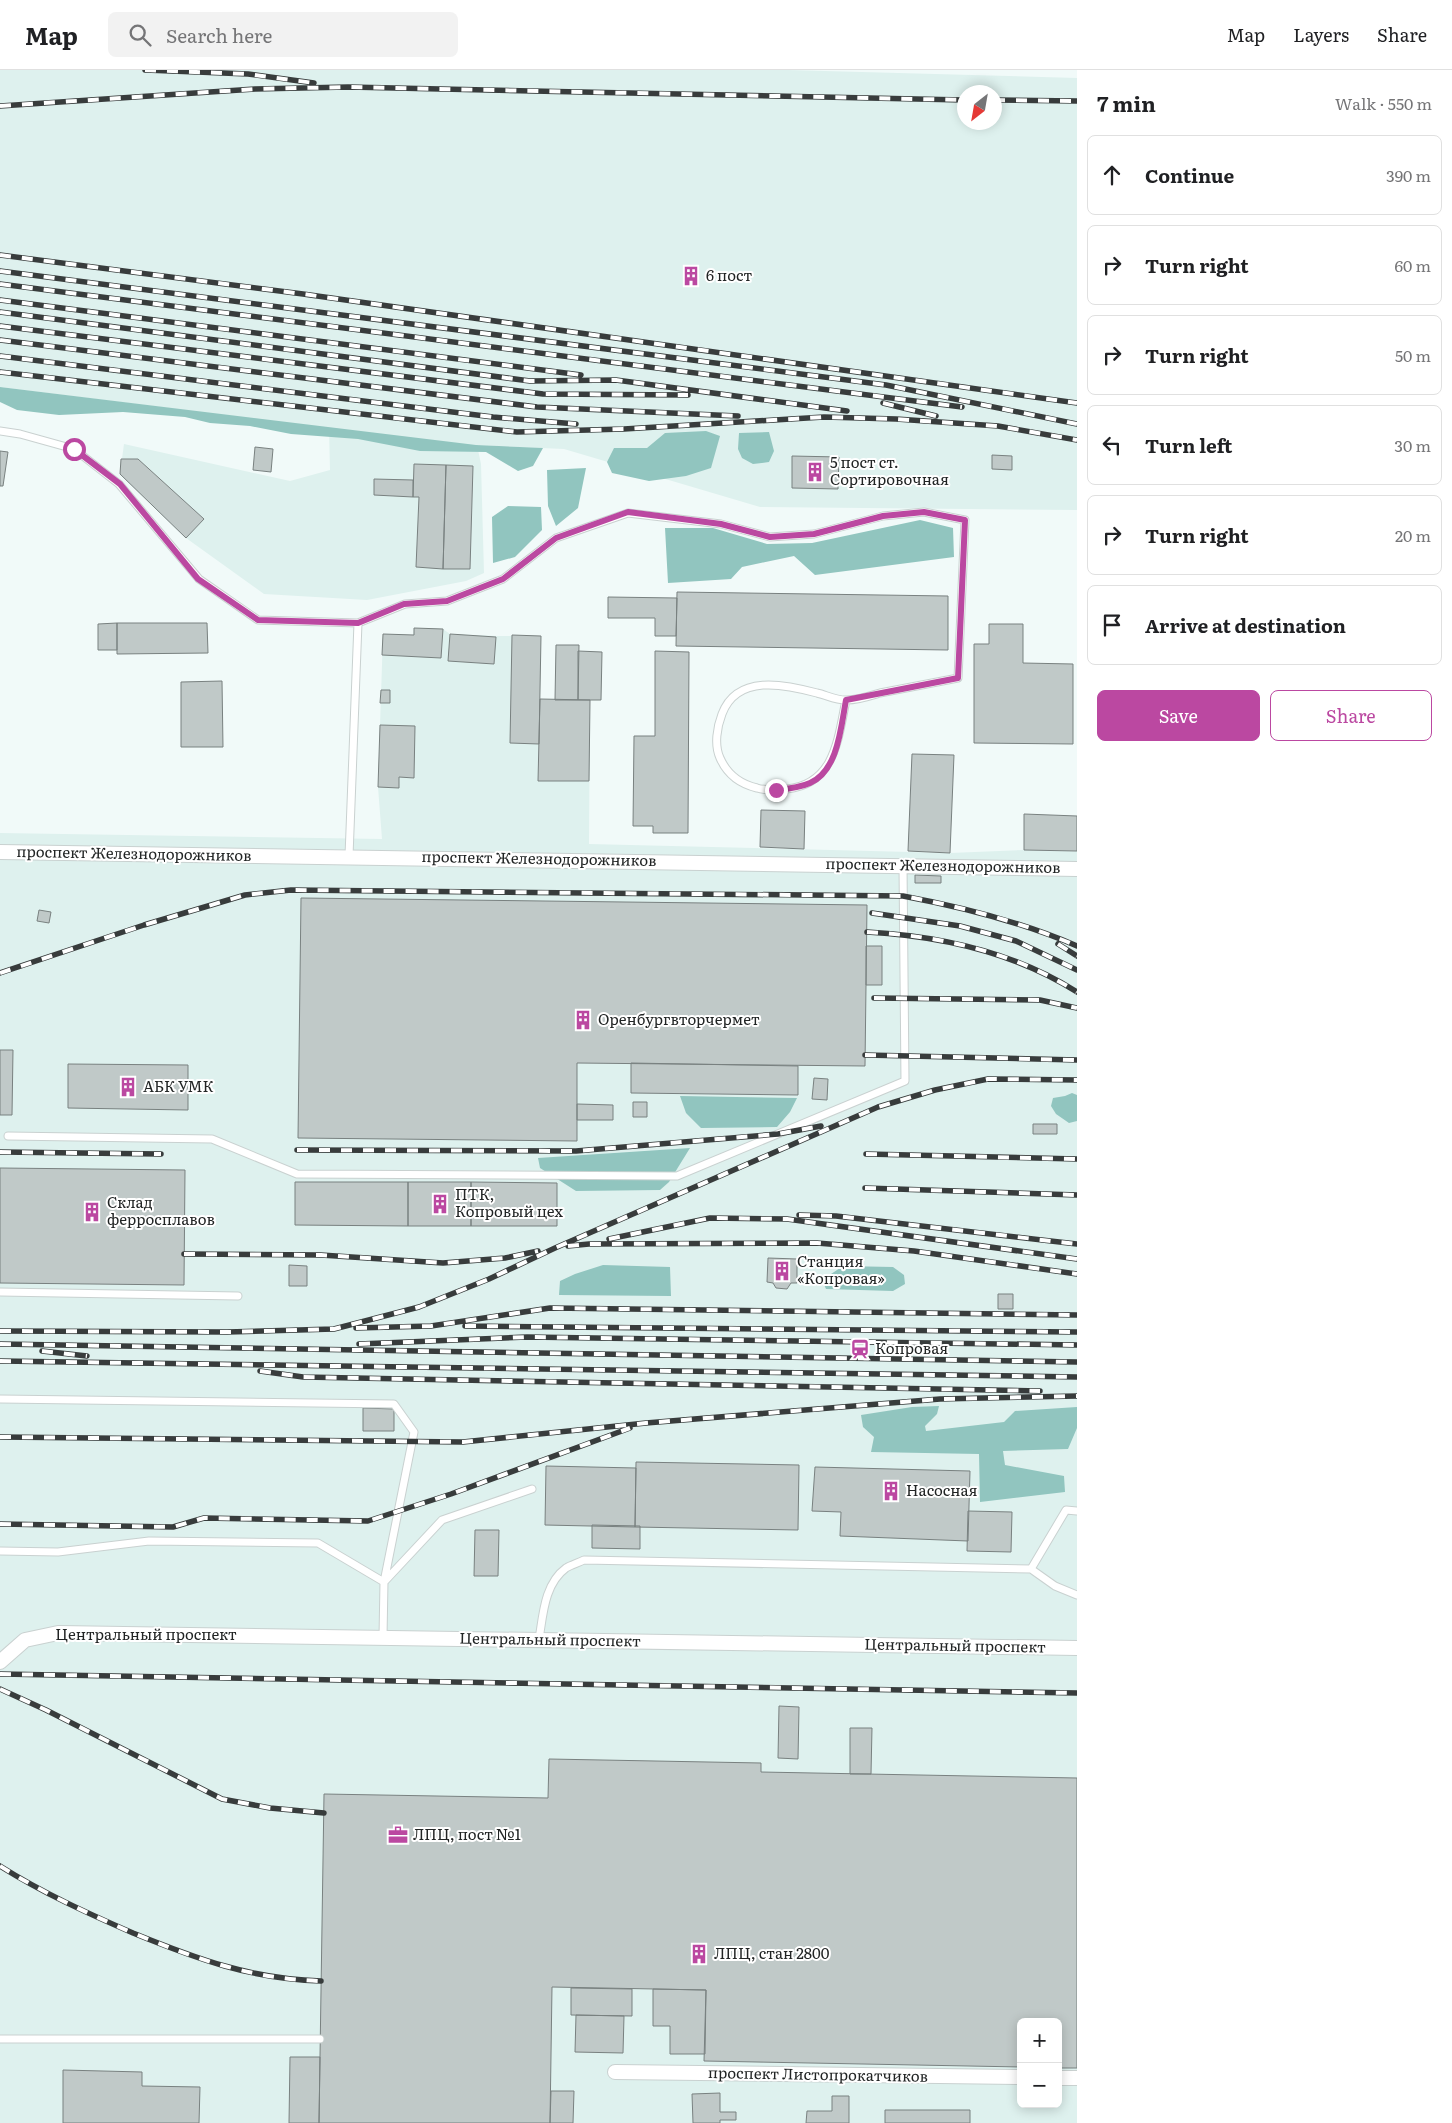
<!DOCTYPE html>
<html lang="en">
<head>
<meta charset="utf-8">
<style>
  :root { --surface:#fff; --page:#f2f2f2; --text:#202124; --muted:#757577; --line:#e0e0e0; --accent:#bb48a1 }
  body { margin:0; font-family:Literata,serif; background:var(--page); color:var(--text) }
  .controls { position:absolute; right:15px; bottom:15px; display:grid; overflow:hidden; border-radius:8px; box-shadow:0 2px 12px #0003 }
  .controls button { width:45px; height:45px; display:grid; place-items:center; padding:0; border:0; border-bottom:1px solid var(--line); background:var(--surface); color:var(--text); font:25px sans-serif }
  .compass { position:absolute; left:957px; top:15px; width:45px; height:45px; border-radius:50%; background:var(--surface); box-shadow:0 2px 12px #0003; rotate:211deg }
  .stop { position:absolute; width:15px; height:15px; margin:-11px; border:4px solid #bb48a1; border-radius:50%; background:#fff }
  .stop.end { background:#bb48a1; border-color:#fff; box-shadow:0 1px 5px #0008 }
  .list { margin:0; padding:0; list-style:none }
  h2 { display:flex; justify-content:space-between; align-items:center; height:65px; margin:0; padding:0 20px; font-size:21px }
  h2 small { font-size:16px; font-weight:400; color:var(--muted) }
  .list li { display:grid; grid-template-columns:32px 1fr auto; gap:15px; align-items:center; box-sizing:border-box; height:80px; margin:0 10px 10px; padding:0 10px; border:1px solid var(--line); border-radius:8px }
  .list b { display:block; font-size:19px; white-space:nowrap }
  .list em { font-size:16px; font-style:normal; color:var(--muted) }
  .actions { display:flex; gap:10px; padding:15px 20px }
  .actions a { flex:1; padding:11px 0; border:1px solid var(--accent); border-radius:8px; text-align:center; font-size:18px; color:var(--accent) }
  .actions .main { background:var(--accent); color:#fff }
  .icon { flex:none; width:28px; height:28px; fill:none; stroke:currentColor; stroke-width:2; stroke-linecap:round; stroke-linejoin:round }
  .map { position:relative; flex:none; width:1077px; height:2053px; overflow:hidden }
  header { display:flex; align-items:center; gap:30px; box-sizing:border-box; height:70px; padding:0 25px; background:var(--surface); border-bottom:1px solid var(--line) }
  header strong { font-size:24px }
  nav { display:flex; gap:28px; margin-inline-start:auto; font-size:18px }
  .search { width:350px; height:45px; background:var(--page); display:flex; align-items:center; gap:12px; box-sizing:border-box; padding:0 18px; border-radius:8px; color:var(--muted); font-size:19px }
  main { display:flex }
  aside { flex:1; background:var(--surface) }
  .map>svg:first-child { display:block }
</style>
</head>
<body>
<header>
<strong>Map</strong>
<div class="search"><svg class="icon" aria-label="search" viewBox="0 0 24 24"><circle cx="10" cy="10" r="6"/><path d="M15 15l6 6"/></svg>Search here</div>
<nav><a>Map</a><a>Layers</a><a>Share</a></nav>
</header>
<main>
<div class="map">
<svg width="1077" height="2053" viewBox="0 0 1077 2053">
  <rect width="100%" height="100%" fill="#f1faf9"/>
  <!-- built -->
  <path fill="#def1ee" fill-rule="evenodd" d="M0 0H788L1077 8V440L760 437 564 379 477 375 481 394 484 503 466 511 367 530 264 524 186 468 120 404 124 374 290 411 330 400 329 358 0 317ZM964 22H994V52H964Z
    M414 558 443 559 450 564 496 566H541L540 629 590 630 589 774 950 783 1024 780 1077 781V2053H0V763L382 769 378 717 383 564 413 565ZM1021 1952H1058V2034H1021Z"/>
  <!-- forest -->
  <path fill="#91c5bf" d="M0 317 476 375 543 378 533 396 518 401 486 382 420 381 358 369 291 364 250 356 210 353 185 347 123 342 59 345 17 340 0 332Z
    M706 361 720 366 711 398 686 406 649 411 612 403 607 392 614 378H647L665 363Z
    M769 362 774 381 769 392 753 394 742 388 738 379 739 363Z
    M586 398 578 438 556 456 548 436 547 400Z
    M508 436 541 437 542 460 515 487 493 493 492 447Z
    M920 450 953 458 954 487 815 505 794 486 742 497 731 509 668 513 665 458H713L767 474 812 473Z
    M1072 1023 1077 1025V1051L1069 1053 1056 1044 1051 1036 1053 1028 1065 1026Z
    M680 1026 797 1028 790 1042 777 1057 701 1058 686 1043Z
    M690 1078 669 1112 660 1120 576 1121 540 1098 538 1088Z
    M603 1195 670 1197 671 1226 559 1225 560 1211 575 1204Z
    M843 1196 893 1197 904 1205 905 1214 893 1221 826 1219 822 1210Z
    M939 1336 937 1344 925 1356 926 1361 1004 1352 1015 1341 1077 1337V1358L1068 1379 1003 1381 1005 1395 1064 1406 1065 1422 980 1432 979 1384 871 1382 874 1367 863 1357 861 1345 912 1337Z"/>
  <!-- building -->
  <path fill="#c0c9c8" stroke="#798180" d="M686 201H696V211L686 212Z
    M255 377 273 379 271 402 253 400Z
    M0 381 8 382 3 416H0Z
    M992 385 1012 386V400L992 399Z
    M792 386 839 387 838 419 792 418Z
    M121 389H138L204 449 186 468 120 404Z
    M414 394 446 395 443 499 416 497 419 427H413Z
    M446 395 473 396 470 499H443Z
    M374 409 413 410V427L374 425Z
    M677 522 948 526V580L676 576Z
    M608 527 677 528 676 566H655V548H608Z
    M117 553H207L208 583 117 584Z
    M117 553V580H98V554Z
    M989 554H1023V593L1073 594V674L974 673V574H989Z
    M414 558 443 559 441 588 382 585 383 564 414 565Z
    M450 564 496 567 494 594 448 591Z
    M512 565 541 566 539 674 510 673Z
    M556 575H579L578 630H555Z
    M578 581 602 582 601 630H578Z
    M655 581 689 582 688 763H653V756H633L634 666H655Z
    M222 611 223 677H181V612Z
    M381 620H390V633H380Z
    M540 629 590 630 589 711H538Z
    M380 655 415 656 414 708 399 707V718L378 717Z
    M912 684 954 685 950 783 908 781Z
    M761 740 805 741 804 779 760 777Z
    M1024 744 1077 746V781L1024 780Z
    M915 805 941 806V813H915Z
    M301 828 867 835 865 996 577 993V1071L298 1068Z
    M39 840 51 842 49 853 37 851Z
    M866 876H882V915H866Z
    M0 980H13L12 1045H0Z
    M631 993 798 996V1025L631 1023Z
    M68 994 188 995V1040L68 1038Z
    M814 1008 828 1009 827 1030 812 1029Z
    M633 1032H647V1047H633Z
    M577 1034 613 1035V1050H577Z
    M1033 1054H1057V1064H1033Z
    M0 1098 185 1100 184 1215 0 1213Z
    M295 1112H408V1156L295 1155Z
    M408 1112H471V1156H408Z
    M471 1112 557 1113V1156H471Z
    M768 1188 797 1189V1213H791L787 1219 776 1218 773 1213 767 1212Z
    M289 1195 307 1196V1216H289Z
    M998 1224H1013V1239H998Z
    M363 1338 394 1339V1361H363Z
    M636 1392 799 1395 798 1460 635 1457Z
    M546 1396 636 1398 635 1457 545 1455Z
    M815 1397 970 1401 968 1471 840 1466 841 1442 812 1441Z
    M968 1441 1012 1442 1011 1482 967 1481Z
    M592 1455 640 1456V1479L592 1478Z
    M475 1460H499L498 1506H474Z
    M779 1636 799 1637 798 1689 778 1688Z
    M850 1658H872L871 1704H850Z
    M549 1689 761 1693V1702L1077 1708V1998H1058V1952H1021V1997L704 1991 706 1920 552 1917 550 2053H319L324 1724 548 1728Z
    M571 1918 632 1919V1946L571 1945Z
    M653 1919 706 1920 705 1984H670V1956H653Z
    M576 1945 624 1946 623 1983 575 1982Z
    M290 1987H320L319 2053H289Z
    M63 2000 142 2002V2016L200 2017 199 2053H63Z
    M551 2021H574L573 2053H550Z
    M720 2023V2042H736V2050H720V2053H693L692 2024Z
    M832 2026H849V2053H806L807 2041H832Z
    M885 2040H970V2053H885Z"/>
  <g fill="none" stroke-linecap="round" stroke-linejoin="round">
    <defs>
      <path id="lane" d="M0 361 20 364 74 379 119 414 199 509 258 550 358 553 405 534 447 531 503 509 556 468 628 443 721 454 770 467 814 464 883 446 924 442 965 450 958 608C932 613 906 618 880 623 870 626 858 630 847 630 838 631 826 625 817 623 784 614 737 604 722 644 717 657 714 675 720 688 727 704 740 714 757 718 767 721 777 720 787 719 835 714 838 669 846 630
        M349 786 358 553
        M8 1066 212 1069 297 1104 677 1106 905 1011 903 795
        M0 1222 238 1226
        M0 1329 394 1334 414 1362 384 1512 318 1473 149 1471 58 1482 0 1481
        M1031 1499 1066 1440 1077 1441
        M383 1567 384 1512 442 1450 532 1419
        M539 1569C543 1546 544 1514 566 1498 571 1495 578 1493 584 1490L1031 1499 1055 1516 1077 1525
        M0 1969H320"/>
      <path id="street" d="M0 782 1077 799
        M0 1592 25 1570 58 1563 1077 1578
        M615 2002 1021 2007
        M1058 2008H1077"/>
    </defs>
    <!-- lane casing -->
    <use href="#lane" stroke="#c9d1d0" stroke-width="9"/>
    <!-- street casing -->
    <use href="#street" stroke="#c9d1d0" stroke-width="16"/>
    <!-- lane -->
    <use href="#lane" stroke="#fff" stroke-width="7"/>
    <!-- street -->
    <use href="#street" stroke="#fff" stroke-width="14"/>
    <defs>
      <path id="rail" d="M145 0 248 4 314 13
        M994 30 1077 31
        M0 36 255 19 348 17 964 30
        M0 185 303 224 1077 333
        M0 201 886 315 1077 354
        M0 214 962 337
        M0 230 581 305
        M0 242 530 311 616 310 847 341
        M0 256 543 324 688 325
        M0 270 537 337 738 346
        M0 286 493 347 576 354
        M0 302 517 362 624 359 824 347 896 349 998 356 1077 370
        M883 333 936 346
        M872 843 960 856 1016 871 1077 900
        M867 862C941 866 1014 882 1077 922
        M1058 874 1077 886
        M0 903 144 855 245 825 291 820 903 826C962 837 1022 852 1077 876
        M874 928 1040 930 1077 938
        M865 985 1077 990
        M297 1080 576 1081 778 1064 821 1056
        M0 1082 161 1084
        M866 1084 1077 1089
        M865 1118 1077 1125
        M799 1145 836 1146 1077 1174
        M609 1169 710 1148 787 1149 1077 1189
        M568 1176 589 1174 817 1173 914 1181 1077 1204
        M184 1184 321 1185 443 1193 505 1188 538 1181
        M465 1256 1077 1262
        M356 1258 431 1256 550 1238 1077 1245
        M0 1261 227 1262 334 1259 419 1237 489 1209 555 1178 878 1037 935 1020 988 1009 1077 1010
        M0 1274 1077 1292
        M359 1274 527 1267 1077 1275
        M42 1281 87 1286
        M0 1291 1077 1307
        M260 1301 303 1307 1040 1321
        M0 1367 463 1372 646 1353 940 1329 1077 1326
        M0 1454 173 1457 204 1448 368 1451 451 1424 630 1358
        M0 1604 1077 1623
        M0 1619 46 1640 222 1729 270 1738 324 1743
        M0 1796C43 1823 87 1843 133 1863 197 1889 251 1909 321 1911"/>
    </defs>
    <!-- rail casing -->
    <use href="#rail" stroke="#383c3c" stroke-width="5.5"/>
    <!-- rail -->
    <use href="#rail" stroke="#fff" stroke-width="4" stroke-dasharray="11" stroke-linecap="butt"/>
  </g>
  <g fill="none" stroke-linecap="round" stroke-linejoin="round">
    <!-- route -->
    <path stroke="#bb48a1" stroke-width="6" d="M74 379 120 414 198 509 258 550 358 553 404 534 447 531 503 509 556 468 628 442 721 454 770 467 814 464 883 446 924 442 965 450 958 608 846 630C841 657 838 701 810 713 799 718 787 719 776 720"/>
  </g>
  <!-- icons -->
  <defs>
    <symbol id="building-bare" viewBox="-9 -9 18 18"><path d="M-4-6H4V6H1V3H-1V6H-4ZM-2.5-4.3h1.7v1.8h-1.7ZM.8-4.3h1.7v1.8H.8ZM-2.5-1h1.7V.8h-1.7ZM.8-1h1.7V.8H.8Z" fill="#bb48a1" stroke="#fff" stroke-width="2.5" paint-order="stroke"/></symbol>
    <symbol id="station-bare" viewBox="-9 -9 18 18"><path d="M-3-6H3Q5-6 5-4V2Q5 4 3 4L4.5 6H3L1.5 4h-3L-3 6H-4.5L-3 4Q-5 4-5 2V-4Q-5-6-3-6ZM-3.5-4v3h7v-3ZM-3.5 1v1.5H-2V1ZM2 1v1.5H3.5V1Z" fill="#bb48a1" stroke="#fff" stroke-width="2.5" paint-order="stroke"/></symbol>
    <symbol id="office-bare" viewBox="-9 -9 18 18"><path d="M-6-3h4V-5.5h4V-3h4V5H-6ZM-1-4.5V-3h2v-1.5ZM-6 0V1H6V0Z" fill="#bb48a1" stroke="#fff" stroke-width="2.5" paint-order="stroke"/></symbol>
  </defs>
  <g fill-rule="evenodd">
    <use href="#building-bare" x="677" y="192" width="28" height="28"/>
    <use href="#building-bare" x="801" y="388" width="28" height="28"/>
    <use href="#building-bare" x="569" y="936" width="28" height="28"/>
    <use href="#building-bare" x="114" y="1003" width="28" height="28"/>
    <use href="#building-bare" x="426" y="1120" width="28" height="28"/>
    <use href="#building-bare" x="78" y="1128" width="28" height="28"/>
    <use href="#building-bare" x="768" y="1187" width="28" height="28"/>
    <use href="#station-bare" x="846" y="1265" width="28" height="28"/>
    <use href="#building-bare" x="877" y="1407" width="28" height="28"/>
    <use href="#office-bare" x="384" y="1751" width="28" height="28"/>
    <use href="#building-bare" x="685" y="1870" width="28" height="28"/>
  </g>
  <g text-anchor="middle" stroke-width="4" stroke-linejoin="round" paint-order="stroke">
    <!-- poi labels -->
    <g font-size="15" fill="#212424" stroke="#fff" text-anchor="start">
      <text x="706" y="211">6 пост</text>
      <text x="830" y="398">5 пост ст.<tspan x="830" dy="17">Сортировочная</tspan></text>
      <text x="598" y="955">Оренбургвторчермет</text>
      <text x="143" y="1022">АБК УМК</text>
      <text x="455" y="1130">ПТК,<tspan x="455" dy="17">Копровый цех</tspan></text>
      <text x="107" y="1138">Склад<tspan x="107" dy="17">ферросплавов</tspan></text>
      <text x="797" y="1197">Станция<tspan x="797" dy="17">«Копровая»</tspan></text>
      <text x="875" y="1284">Копровая</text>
      <text x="906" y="1426">Насосная</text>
      <text x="413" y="1770">ЛПЦ, пост №1</text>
      <text x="714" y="1889">ЛПЦ, стан 2800</text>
    </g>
    <!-- street labels -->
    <g font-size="15" fill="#212424" stroke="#fff">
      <text transform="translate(134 784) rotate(1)" y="5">проспект Железнодорожников</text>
      <text transform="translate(539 789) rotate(1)" y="5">проспект Железнодорожников</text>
      <text transform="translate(943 796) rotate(1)" y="5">проспект Железнодорожников</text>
      <text x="146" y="1570">Центральный проспект</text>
      <text transform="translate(550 1570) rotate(1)" y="5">Центральный проспект</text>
      <text transform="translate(955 1576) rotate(1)" y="5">Центральный проспект</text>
      <text transform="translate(818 2005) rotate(1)" y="5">проспект Листопрокатчиков</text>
    </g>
  </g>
</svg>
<div class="controls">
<button>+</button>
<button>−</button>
</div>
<svg class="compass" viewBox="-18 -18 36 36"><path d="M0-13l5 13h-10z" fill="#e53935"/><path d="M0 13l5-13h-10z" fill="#757577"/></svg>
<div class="stop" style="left:74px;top:379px"></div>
<div class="stop end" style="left:776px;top:720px"></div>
</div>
<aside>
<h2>7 min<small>Walk · 550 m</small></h2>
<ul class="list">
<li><svg class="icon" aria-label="ahead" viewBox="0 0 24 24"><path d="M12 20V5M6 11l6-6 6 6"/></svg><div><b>Continue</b></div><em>390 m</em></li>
<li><svg class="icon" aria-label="right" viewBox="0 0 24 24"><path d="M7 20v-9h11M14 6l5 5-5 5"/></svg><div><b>Turn right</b></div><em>60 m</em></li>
<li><svg class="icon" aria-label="right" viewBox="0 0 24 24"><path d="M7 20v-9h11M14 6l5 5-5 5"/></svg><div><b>Turn right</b></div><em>50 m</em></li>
<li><svg class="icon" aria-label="left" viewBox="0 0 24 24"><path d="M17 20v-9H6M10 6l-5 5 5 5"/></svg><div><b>Turn left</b></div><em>30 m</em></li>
<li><svg class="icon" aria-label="right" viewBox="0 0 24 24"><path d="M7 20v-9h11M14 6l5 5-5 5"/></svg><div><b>Turn right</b></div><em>20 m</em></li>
<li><svg class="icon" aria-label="arrive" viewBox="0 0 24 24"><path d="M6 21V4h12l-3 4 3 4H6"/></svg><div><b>Arrive at destination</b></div></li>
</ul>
<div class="actions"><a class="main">Save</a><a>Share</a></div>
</aside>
</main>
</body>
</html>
